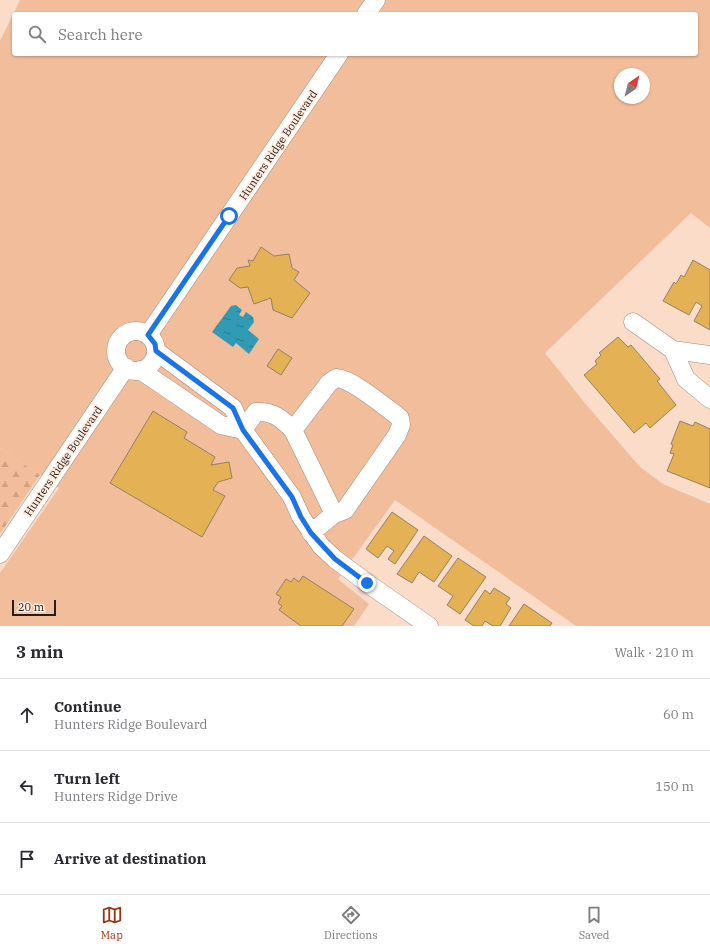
<!DOCTYPE html>
<html lang="en">
<head>
<meta charset="utf-8">
<style>
  :root { --surface:#fff; --page:#f2f2f3; --text:#2b2b33; --muted:#7c7c81; --line:#e1e1e2; --accent:#9b340f }
  body { margin:0; font-family:"IBM Plex Serif",serif; background:var(--page); color:var(--text) }
  .compass { position:absolute; left:614px; top:68px; width:36px; height:36px; border-radius:50%; background:var(--surface); box-shadow:0 1px 3px #0004; rotate:35deg }
  .scale { position:absolute; left:12px; bottom:10px; width:44px; box-sizing:border-box; padding-left:4px; border:2px solid #271d16; border-top:0; font-size:11px; line-height:14px; white-space:nowrap; color:#271d16; -webkit-text-stroke:3px #feece0; paint-order:stroke }
  .stop { position:absolute; width:12px; height:12px; margin:-9px; border:3px solid #1a73e8; border-radius:50%; background:#fff }
  .stop.end { background:#1a73e8; border-color:#fff; box-shadow:0 1px 4px #0008 }
  .list { margin:0; padding:0; list-style:none }
  h2 { display:flex; justify-content:space-between; align-items:center; height:52px; margin:0; padding:0 16px; font-size:17px }
  h2 small { font-size:13px; font-weight:400; color:var(--muted) }
  .list li { display:grid; grid-template-columns:26px 1fr auto; gap:12px; align-items:center; box-sizing:border-box; height:72px; padding:0 16px; border-top:1px solid var(--line) }
  .list b { display:block; font-size:15px; white-space:nowrap }
  .list p { margin:0; font-size:13px; white-space:nowrap; color:var(--muted) }
  .list em { font-size:13px; font-style:normal; color:var(--muted) }
  .icon { flex:none; width:22px; height:22px; fill:none; stroke:currentColor; stroke-width:2; stroke-linecap:round; stroke-linejoin:round }
  .map { position:relative; flex:none; width:710px; height:626px; overflow:hidden }
  .search { position:absolute; background:var(--surface); box-shadow:0 1px 3px #0004; left:12px; right:12px; top:12px; height:44px; display:flex; align-items:center; gap:10px; box-sizing:border-box; padding:0 14px; border-radius:4px; color:var(--muted); font-size:15px }
  .sheet { height:268px; background:var(--surface) }
  nav { display:flex; justify-content:space-around; align-items:center; box-sizing:border-box; height:56px; border-top:1px solid var(--line); background:var(--surface); font-size:11px; color:var(--muted) }
  nav a { display:grid; justify-items:center; gap:2px }
  nav .on { color:var(--accent) }
  .map>svg:first-child { display:block }
</style>
</head>
<body>
<div class="map">
<svg width="710" height="626" viewBox="0 0 710 626">
  <defs>
    <pattern id="forest-firs" width="22" height="20" patternUnits="userSpaceOnUse"><rect width="22" height="20" fill="#f2bd9a"/><path d="M5 1l3.5 6h-7zM16 11l3.5 6h-7z" fill="#d0a284"/></pattern>
    <pattern id="water-ripples" width="26" height="14" patternUnits="userSpaceOnUse"><rect width="26" height="14" fill="#319ab4"/><path d="M2 4q2-2 4 0t4 0M15 11q2-2 4 0t4 0" fill="none" stroke="#2a7d91"/></pattern>
  </defs>
  <rect width="100%" height="100%" fill="#fadcc9"/>
  <!-- green -->
  <path fill="#f2bd9a" fill-rule="evenodd" d="M20 0H710V228L691 213 545 353 584 402 640 467 663 484 710 504V626H576L395 500 338 579 369 604 354 626H0V573L59 488 0 448V41ZM14 14H696V54H14ZM620 74H644V98H620Z"/>
  <!-- forest -->
  <path fill="url(#forest-firs)" d="M0 448 40 475 0 534Z"/>
  <!-- water -->
  <path fill="url(#water-ripples)" d="M236 305 242 310 239 315 243 317 246 312 253 317 254 322 248 330 259 339 249 354 236 343 233 347 212 332 231 306Z"/>
  <!-- building -->
  <path fill="#e5b155" stroke="#918167" d="M261 247 274 256 289 254 292 268 299 272 294 280 310 293 292 318 273 310 271 298 254 304 248 287 240 288 229 280 237 268 250 266 248 260 253 261Z
    M693 260 710 270V330L694 321 702 306 696 302 689 315 663 301 674 282 676 284 681 275 684 277Z
    M618 337 628 347 631 345 660 379 657 381 676 405 650 428 646 423 634 433 584 375 597 364 595 361 601 355 599 353Z
    M278 349 292 358 281 375 267 366Z
    M153 411 187 432 184 438 215 457 211 465 229 462 232 478 218 482 213 490 225 496 202 537 110 483Z
    M680 421 693 426 695 422 710 429V488L667 471 674 454 670 453 673 445 671 444Z
    M392 512 418 530 395 564 388 559 394 551 387 546 378 558 366 549Z
    M424 536 452 556 434 582 419 572 412 583 397 574Z
    M458 558 486 577 460 614 447 605 453 596 438 586Z
    M303 576 354 609 342 626H301L279 610 282 606 278 603 281 597 276 594 286 579 291 582 294 578 299 582Z
    M494 588 510 598 506 604 511 608 500 626H493L485 621 482 626H474L465 620 485 590 490 594Z
    M524 604 552 623 550 626H509Z"/>
  <g fill="none" stroke-linecap="round" stroke-linejoin="round">
    <defs>
      <path id="minor" d="M366 14 376 0
        M633 322 673 350 710 355
        M116 351a20 20 0 1 1 40 0a20 20 0 1 1-40 0Z
        M148 335 339 54
        M673 350 686 379 710 399
        M156 351 233 408 243 430 292 497 301 517 321 546 335 559 367 583 429 626
        M140 370 221 425 243 430
        M243 430 256 412C273 411 281 418 293 430L329 383 336 378C353 379 385 407 400 418L401 425 397 435 345 510 334 514 311 533
        M293 430 334 514
        M0 554 126 367"/>
    </defs>
    <!-- minor casing -->
    <use href="#minor" stroke="#a58a78" stroke-width="19"/>
    <!-- minor -->
    <use href="#minor" stroke="#fff" stroke-width="18"/>
  </g>
  <g fill="none" stroke-linecap="round" stroke-linejoin="round">
    <!-- route -->
    <path stroke="#1a73e8" stroke-width="5" d="M229 216 148 335 155 344 156 351 233 408 243 430 292 497 301 517 311 533 335 559 367 583"/>
  </g>
  <g text-anchor="middle" stroke-width="3.5" stroke-linejoin="round" paint-order="stroke">
    <!-- street labels -->
    <g font-size="11" fill="#271d16" stroke="#feece0">
      <text transform="translate(278 145) rotate(-56)" y="4">Hunters Ridge Boulevard</text>
      <text transform="translate(63 461) rotate(-56)" y="4">Hunters Ridge Boulevard</text>
    </g>
  </g>
</svg>
<svg class="compass" viewBox="-18 -18 36 36"><path d="M0-13l5 13h-10z" fill="#e53935"/><path d="M0 13l5-13h-10z" fill="#7c7c81"/></svg>
<div class="scale">20 m</div>
<div class="stop" style="left:229px;top:216px"></div>
<div class="stop end" style="left:367px;top:583px"></div>
<div class="search"><svg class="icon" aria-label="search" viewBox="0 0 24 24"><circle cx="10" cy="10" r="6"/><path d="M15 15l6 6"/></svg>Search here</div>
</div>
<section class="sheet">
<h2>3 min<small>Walk · 210 m</small></h2>
<ul class="list">
<li><svg class="icon" aria-label="ahead" viewBox="0 0 24 24"><path d="M12 20V5M6 11l6-6 6 6"/></svg><div><b>Continue</b><p>Hunters Ridge Boulevard</p></div><em>60 m</em></li>
<li><svg class="icon" aria-label="left" viewBox="0 0 24 24"><path d="M17 20v-9H6M10 6l-5 5 5 5"/></svg><div><b>Turn left</b><p>Hunters Ridge Drive</p></div><em>150 m</em></li>
<li><svg class="icon" aria-label="arrive" viewBox="0 0 24 24"><path d="M6 21V4h12l-3 4 3 4H6"/></svg><div><b>Arrive at destination</b></div></li>
</ul>
</section>
<nav>
<a class="on"><svg class="icon" aria-label="map" viewBox="0 0 24 24"><path d="M3 6l6-2 6 2 6-2v14l-6 2-6-2-6 2zM9 4v14M15 6v14"/></svg>Map</a>
<a><svg class="icon" aria-label="directions" viewBox="0 0 24 24"><path d="M12 3l9 9-9 9-9-9zM9 14v-3h6M13 9l2 2-2 2"/></svg>Directions</a>
<a><svg class="icon" aria-label="saved" viewBox="0 0 24 24"><path d="M7 4h10v16l-5-4-5 4z"/></svg>Saved</a>
</nav>
</body>
</html>
